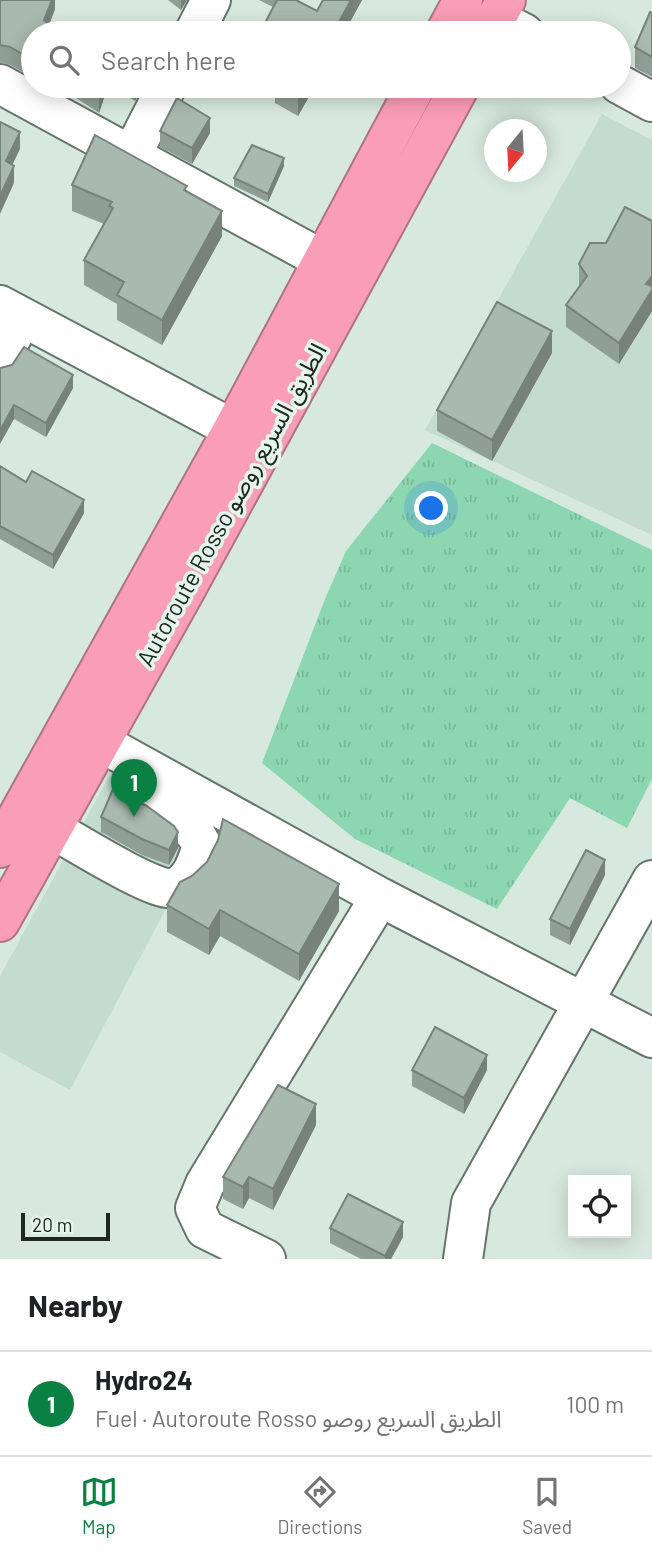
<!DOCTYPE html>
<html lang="en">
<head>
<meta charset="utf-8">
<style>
  :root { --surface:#fff; --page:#f2f2f2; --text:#202124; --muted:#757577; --line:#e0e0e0; --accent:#0b8043 }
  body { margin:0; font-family:Barlow,"Noto Sans Arabic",sans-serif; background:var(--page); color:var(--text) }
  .controls { position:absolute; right:21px; bottom:21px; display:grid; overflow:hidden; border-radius:0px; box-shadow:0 4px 18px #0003 }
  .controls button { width:63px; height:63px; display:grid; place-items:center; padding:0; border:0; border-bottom:2px solid var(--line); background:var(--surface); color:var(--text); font:35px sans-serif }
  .compass { position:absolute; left:484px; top:119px; width:63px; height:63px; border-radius:50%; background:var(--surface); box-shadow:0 4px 18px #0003; rotate:198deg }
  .scale { position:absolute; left:21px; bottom:18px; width:89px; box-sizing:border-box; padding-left:7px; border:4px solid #202723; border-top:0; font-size:19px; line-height:24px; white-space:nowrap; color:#202723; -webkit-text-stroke:5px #e4f6ec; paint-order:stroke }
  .you { position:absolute; left:432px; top:509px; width:24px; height:24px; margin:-18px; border:5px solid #fff; border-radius:50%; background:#1a73e8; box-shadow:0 0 0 10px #1a73e833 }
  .badge { display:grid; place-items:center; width:46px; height:46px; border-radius:50%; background:var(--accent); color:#fff; font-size:23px; font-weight:700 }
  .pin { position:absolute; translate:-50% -58px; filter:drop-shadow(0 2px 4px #0008) }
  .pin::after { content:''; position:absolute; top:37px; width:24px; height:21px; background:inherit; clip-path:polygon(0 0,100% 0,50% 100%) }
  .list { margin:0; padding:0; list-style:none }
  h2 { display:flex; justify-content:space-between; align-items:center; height:91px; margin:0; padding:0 28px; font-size:30px }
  h2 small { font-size:23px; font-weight:400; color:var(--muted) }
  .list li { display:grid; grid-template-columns:46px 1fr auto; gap:21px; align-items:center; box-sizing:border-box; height:105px; padding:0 28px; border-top:2px solid var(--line) }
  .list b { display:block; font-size:26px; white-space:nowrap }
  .list p { margin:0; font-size:23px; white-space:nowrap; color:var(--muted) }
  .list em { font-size:23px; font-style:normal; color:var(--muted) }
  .icon { flex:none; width:38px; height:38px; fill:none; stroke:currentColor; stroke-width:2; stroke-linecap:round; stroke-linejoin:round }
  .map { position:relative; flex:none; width:652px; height:1259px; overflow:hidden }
  .search { position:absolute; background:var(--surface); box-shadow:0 4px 18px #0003; left:21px; right:21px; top:21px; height:77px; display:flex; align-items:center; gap:18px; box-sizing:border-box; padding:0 24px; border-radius:38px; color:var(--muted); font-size:26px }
  .sheet { height:196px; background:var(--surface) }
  nav { display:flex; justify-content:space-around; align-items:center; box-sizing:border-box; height:98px; border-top:2px solid var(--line); background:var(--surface); font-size:19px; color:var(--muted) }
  nav a { display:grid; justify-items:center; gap:4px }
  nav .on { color:var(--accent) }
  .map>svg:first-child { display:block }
</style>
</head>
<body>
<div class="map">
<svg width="652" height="1259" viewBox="0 0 652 1259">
  <defs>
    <pattern id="park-tufts" width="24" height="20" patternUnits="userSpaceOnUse" patternTransform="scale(1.75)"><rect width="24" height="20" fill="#8cd7b1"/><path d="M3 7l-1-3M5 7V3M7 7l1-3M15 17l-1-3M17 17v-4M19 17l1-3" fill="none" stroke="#78b998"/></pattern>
  </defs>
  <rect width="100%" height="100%" fill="#d7e9df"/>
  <!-- built -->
  <path fill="#c4dccf" d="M602 114 652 140V535L425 430Z
    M114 767 213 820 70 1090 0 1052V976Z"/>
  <!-- park -->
  <path fill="url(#park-tufts)" d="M432 443 652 550V779L627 828 570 798 497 909 355 839 262 763 325 599 346 551Z"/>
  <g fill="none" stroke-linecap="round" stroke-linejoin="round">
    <defs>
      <path id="minor" d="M496 19 524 33
        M194 33 211 0
        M0 84 323 260
        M619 84 652 102
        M131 156 167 86
        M0 305 233 429
        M0 360 22 318
        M100 742 380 897 652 1038
        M52 829C72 840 156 893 173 888 191 882 197 862 202 845 188 818 166 807 140 792
        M266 1259 205 1229 195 1208 205 1184 380 897
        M463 1259 471 1203 652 880"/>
      <path id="highway" d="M445 33 463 0
        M488 33 506 0
        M0 848 233 429 416 86
        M0 922 185 591 460 86"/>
    </defs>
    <!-- minor casing -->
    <use href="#minor" stroke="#65756c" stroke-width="42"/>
    <!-- highway casing -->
    <use href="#highway" stroke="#ae7483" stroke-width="42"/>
    <!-- minor -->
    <use href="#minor" stroke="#fff" stroke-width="38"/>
    <!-- highway -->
    <use href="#highway" stroke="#fa9db7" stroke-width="38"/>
  </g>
  <!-- wall -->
  <path fill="#909f96" d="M0 0H55V9L49 24 33 33V77L10 65 0 63Z
    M168 0H187L181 10Z
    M259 0H277L273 7Z
    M323 0H362L344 33H266V21L317 11Z
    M652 13V77L635 68V47Z
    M58 86H108L99 113Z
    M110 86H143L135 101Z
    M275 86H315L298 116 275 103Z
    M160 131 210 133 192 164 160 147Z
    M284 166 268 202 234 186V178Z
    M72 185 187 192 222 236 162 345 117 320V304L84 285V260L104 224 72 211Z
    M652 221V311L619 364 566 327V305L579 287V264L606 243Z
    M552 353 492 461 437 431V410Z
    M0 368 73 388 46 437 14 419Z
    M0 466 26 482 84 513 53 569 0 539Z
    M101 817 178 848 169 865 142 855 101 832Z
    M605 875 570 945 550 935V919Z
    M167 905 339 911 299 981 220 936 209 955 167 932Z
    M412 1070H487L464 1114 412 1086Z
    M316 1125 273 1210 249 1198 243 1209 223 1199V1177Z
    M330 1228 403 1237 391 1259H361L330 1243Z"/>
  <!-- shaded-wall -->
  <path fill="#76827a" d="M52 0H55V9L46 33 44 20Z
    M181 0H187L181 10Z
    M351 0H362L344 33H333Z
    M102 86H108L99 113V95Z
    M135 86H143L135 101Z
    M304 86H315L298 116V96Z
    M210 118V133L192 164V148Z
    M20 132V149L6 178V161Z
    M284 158V166L268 202V194Z
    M14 166V183L0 214V196Z
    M222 211V236L162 345V320Z
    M652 276V311L619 364V343L646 284Z
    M552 331V353L492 461V440Z
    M73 375V388L46 437V423Z
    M14 405V419L0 444V431Z
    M84 500V513L53 569V555Z
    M178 832V848L169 865V850Z
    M605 860V875L570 945V929Z
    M339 884V911L299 981V954Z
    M220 910V936L209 955V929Z
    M487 1055V1070L464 1114V1098Z
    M316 1104V1125L273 1210V1189Z
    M249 1177V1198L243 1209V1187Z
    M403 1222V1237L391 1259H385V1256Z"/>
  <!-- building -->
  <path fill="#a8b9af" stroke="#76827a" stroke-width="2" d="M0 0H52L44 20 60 33H33V60L10 47 0 45Z
    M277 0H296L317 11 323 0H351L333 33H288L266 21Z
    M650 12 652 13V57L635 47Z
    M84 86H102L99 95Z
    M279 86H304L298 96Z
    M177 98 210 118 192 148 160 131Z
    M0 122 20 132 6 161 14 166 0 196Z
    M95 135 187 186 184 190 222 211 162 320 117 295 124 282 84 260 113 208 109 206 112 202 72 185Z
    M252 145 284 158 268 194 234 178Z
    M625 207 652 221V276L646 284 652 286V290L619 343 566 305 587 276 579 264 590 243H606Z
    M497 302 552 331 492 440 437 410Z
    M24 347 73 375 46 423 14 405 0 431V368L12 365Z
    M0 466 26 482 32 471 84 500 53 555 0 526Z
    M113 789 147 806 174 826 178 832 169 850 142 839 101 817Z
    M223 819 339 884 299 954 220 910 209 929 167 905 180 882 192 876 207 862 218 840Z
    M586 850 605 860 570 929 550 919Z
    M435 1027 487 1055 464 1098 412 1070Z
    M278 1085 316 1104 273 1189 249 1177 243 1187 223 1177Z
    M348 1194 403 1222 385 1256 330 1228Z"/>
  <g text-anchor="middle" stroke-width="7" stroke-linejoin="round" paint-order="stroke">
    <!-- street labels -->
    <g font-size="24" fill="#202723" stroke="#e4f6ec">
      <text transform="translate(232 505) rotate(-61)" y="8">Autoroute Rosso الطريق السريع روصو</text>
    </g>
  </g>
</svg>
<div class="controls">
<button><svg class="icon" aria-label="locate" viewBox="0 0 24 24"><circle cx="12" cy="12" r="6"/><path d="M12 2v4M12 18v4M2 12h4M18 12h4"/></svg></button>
</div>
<svg class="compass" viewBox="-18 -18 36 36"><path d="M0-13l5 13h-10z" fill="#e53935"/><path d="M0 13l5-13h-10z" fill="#757577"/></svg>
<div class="scale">20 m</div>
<div class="you"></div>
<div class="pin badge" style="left:134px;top:817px">1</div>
<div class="search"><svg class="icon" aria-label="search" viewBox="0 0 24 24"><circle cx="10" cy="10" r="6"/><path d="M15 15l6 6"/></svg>Search here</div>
</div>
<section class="sheet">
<h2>Nearby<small></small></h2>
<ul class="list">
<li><span class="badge">1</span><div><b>Hydro24</b><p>Fuel · Autoroute Rosso الطريق السريع روصو</p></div><em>100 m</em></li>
</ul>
</section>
<nav>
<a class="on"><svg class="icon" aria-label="map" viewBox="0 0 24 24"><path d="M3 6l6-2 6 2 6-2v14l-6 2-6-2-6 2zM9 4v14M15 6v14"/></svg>Map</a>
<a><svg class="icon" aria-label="directions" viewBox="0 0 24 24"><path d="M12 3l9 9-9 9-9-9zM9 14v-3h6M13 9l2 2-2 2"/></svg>Directions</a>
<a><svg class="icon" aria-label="saved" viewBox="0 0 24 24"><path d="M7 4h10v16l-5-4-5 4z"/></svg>Saved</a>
</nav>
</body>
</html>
